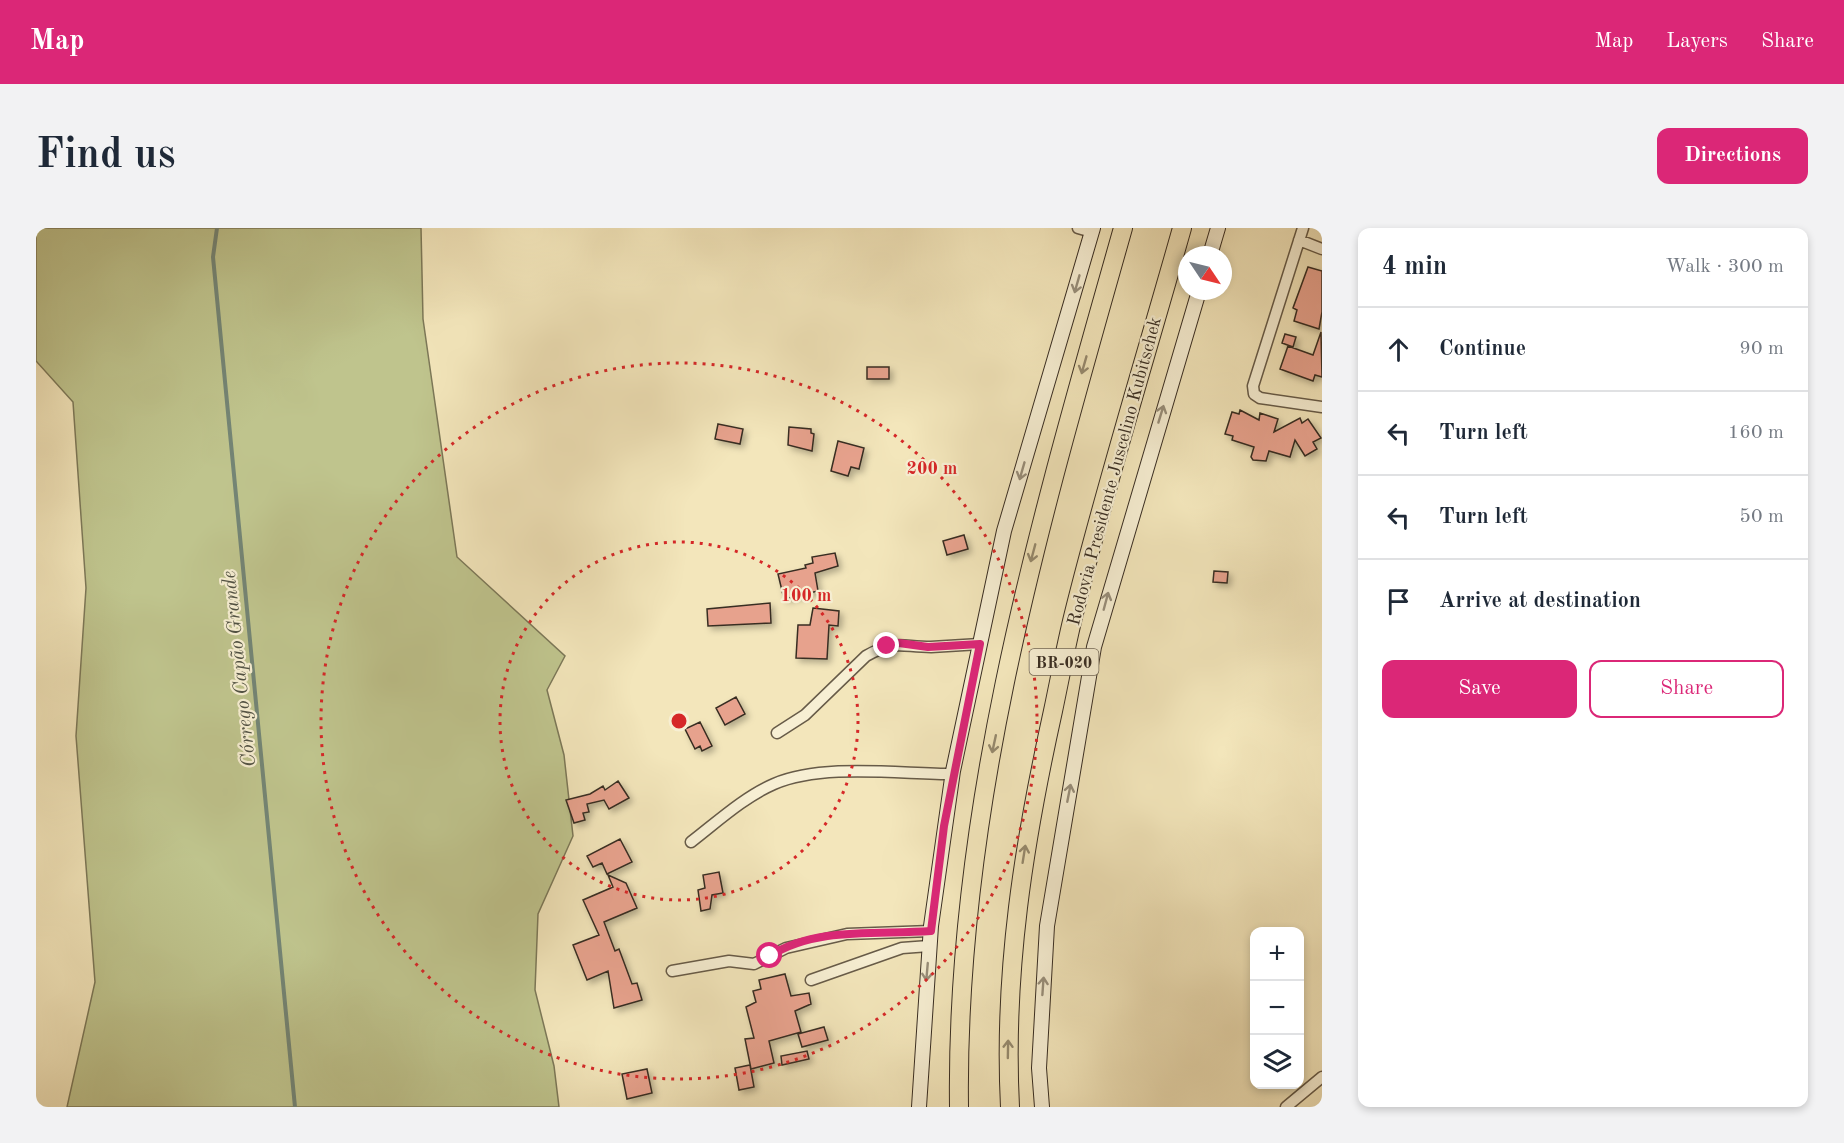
<!DOCTYPE html>
<html lang="en">
<head>
<meta charset="utf-8">
<style>
  :root { --surface:#fff; --page:#f2f2f3; --text:#1f2937; --muted:#747a83; --line:#e0e1e3; --accent:#db2777 }
  body { margin:0; font-family:"Old Standard TT",serif; background:var(--page); color:var(--text) }
  .controls { position:absolute; right:18px; bottom:18px; display:grid; overflow:hidden; border-radius:12px; box-shadow:0 3px 9px #0003 }
  .controls button { width:54px; height:54px; display:grid; place-items:center; padding:0; border:0; border-bottom:2px solid var(--line); background:var(--surface); color:var(--text); font:30px sans-serif }
  .compass { position:absolute; left:1142px; top:18px; width:54px; height:54px; border-radius:50%; background:var(--surface); box-shadow:0 3px 9px #0003; rotate:125deg }
  .stop { position:absolute; width:18px; height:18px; margin:-14px; border:4px solid #db2777; border-radius:50%; background:#fff }
  .stop.end { background:#db2777; border-color:#fff; box-shadow:0 2px 6px #0008 }
  .list { margin:0; padding:0; list-style:none }
  h2 { display:flex; justify-content:space-between; align-items:center; height:78px; margin:0; padding:0 24px; font-size:26px }
  h2 small { font-size:20px; font-weight:400; color:var(--muted) }
  .list li { display:grid; grid-template-columns:39px 1fr auto; gap:18px; align-items:center; box-sizing:border-box; height:84px; padding:0 24px; border-top:2px solid var(--line) }
  .list b { display:block; font-size:22px; white-space:nowrap }
  .list em { font-size:20px; font-style:normal; color:var(--muted) }
  .actions { display:flex; gap:12px; padding:18px 24px }
  .actions a { flex:1; padding:14px 0; border:2px solid var(--accent); border-radius:12px; text-align:center; font-size:21px; color:var(--accent) }
  .actions .main { background:var(--accent); color:#fff }
  .icon { flex:none; width:33px; height:33px; fill:none; stroke:currentColor; stroke-width:2; stroke-linecap:round; stroke-linejoin:round }
  .map { position:relative; flex:none; width:1286px; height:879px; overflow:hidden; border-radius:12px }
  header { display:flex; align-items:center; gap:36px; box-sizing:border-box; height:84px; padding:0 30px; background:var(--accent); color:#fff }
  header strong { font-size:28px }
  nav { display:flex; gap:33px; margin-inline-start:auto; font-size:21px }
  .intro { display:flex; align-items:center; justify-content:space-between; box-sizing:border-box; height:144px; padding:0 36px }
  h1 { margin:0; font-size:42px }
  .button { padding:15px 27px; border-radius:12px; background:var(--accent); color:#fff; font-size:21px; font-weight:700 }
  main { display:flex; gap:36px; padding:0 36px }
  aside { flex:1; background:var(--surface); border-radius:12px; box-shadow:0 3px 9px #0003 }
  .map>svg:first-child { display:block }
</style>
</head>
<body>
<header>
<strong>Map</strong>
<nav><a>Map</a><a>Layers</a><a>Share</a></nav>
</header>
<div class="intro"><h1>Find us</h1><a class="button">Directions</a></div>
<main>
<div class="map">
<svg width="1286" height="879" viewBox="0 0 1286 879">
  <defs>
    <filter id="shadow"><feDropShadow dx="3.5" dy="3.5" stdDeviation="3" flood-color="#0004"/></filter>
  </defs>
  <rect width="100%" height="100%" fill="#f3e6bb"/>
  <filter id="stains"><feTurbulence type="fractalNoise" baseFrequency=".00333" numOctaves="4"/><feColorMatrix values="0 0 0 0 .2 0 0 0 0 .09 0 0 0 0 .02 0 0 0 .5 -.17"/></filter>
  <radialGradient id="worn" r=".72"><stop offset=".6" stop-color="#630" stop-opacity="0"/><stop offset="1" stop-color="#630" stop-opacity=".3"/></radialGradient>
  <!-- green -->
  <path fill="#bfc48d" stroke="#7c7858" stroke-width="1.5" d="M0 0H385L387 91 421 329 529 428 511 462 528 527 537 608 502 686 499 762 518 838 523 879H31L59 754 40 508 50 360 37 174 0 133Z"/>
  <g fill="none" stroke-linecap="round" stroke-linejoin="round">
    <!-- stream -->
    <path stroke="#748575" stroke-width="4" d="M181 0 177 29 259 879"/>
  </g>
  <!-- building -->
  <path fill="#e7a28d" stroke="#382d22" stroke-width="1.5" filter="url(#shadow)" d="M1272 39 1286 43V84L1283 101 1258 93 1261 82 1257 80Z
    M1285 104 1286 149 1279 147 1277 153 1244 141 1252 118 1277 127Z
    M1249 106 1260 109 1257 119 1246 115Z
    M831 139H853V151H831Z
    M1204 182 1223 192 1224 185 1242 191 1238 204 1264 190 1266 195 1272 191 1285 210 1277 214 1281 221 1269 228 1259 212 1254 229 1233 223 1230 233 1217 232 1215 229 1218 219 1196 212 1197 208 1189 206 1196 184 1203 186Z
    M682 196 707 201 704 216 679 211Z
    M753 199 775 201V205L778 206 776 223 752 217Z
    M802 213 828 220 823 241 815 239 812 248 795 243Z
    M928 307 932 321 911 327 907 313Z
    M799 325 802 338 779 345 782 363 748 371 742 346 770 340 769 337 777 335 776 329Z
    M1178 343 1192 344 1191 355 1177 354Z
    M734 375 735 395 672 398 671 381Z
    M777 380 803 383 802 398 793 397 791 431 760 430 762 397H774Z
    M700 469 709 486 689 497 680 480Z
    M664 494 676 518 666 523 664 518 659 521 649 501Z
    M582 553 593 570 573 581 568 572 551 576 553 584 547 585 549 592 538 595 530 572 554 566 567 558 569 562Z
    M584 611 596 634 571 646 566 635 557 639 551 628Z
    M683 644 687 665 676 667 674 681 665 683 662 662 669 660 667 647Z
    M572 647 590 655 601 680 568 694 579 723 583 721 596 756 601 755 606 772 578 780 572 743 551 752 537 717 563 707 547 672 577 659Z
    M749 746 755 768 773 765 775 776 759 783 765 804 733 813 738 835 715 841 709 811 718 810 710 779 720 774 717 763 725 761 723 752Z
    M788 799 792 812 766 819 762 806Z
    M771 823 773 831 746 837 745 828Z
    M714 837 718 859 703 862 699 840Z
    M611 841 616 865 591 871 586 846Z"/>
  <g fill="none" stroke-linecap="round" stroke-linejoin="round">
    <defs>
      <path id="street" d="M1042 0 1056 4
        M1267 0 1217 158 1218 166 1224 170 1286 179
        M1263 12 1286 21
        M741 505 769 487 830 428C860 411 865 419 895 419 911 418 928 417 944 416
        M655 614C681 594 708 569 738 556 787 535 863 546 917 546
        M636 743 693 733 718 736 750 720 811 706 895 703
        M775 752 866 720 893 718
        M1250 879 1286 849"/>
      <path id="secondary" d="M1174 27 1182 0
        M883 879 895 698 917 543 968 303 1057 0
        M1006 879 1003 840 1011 698 1058 419 1163 63"/>
      <path id="highway" d="M923 879C919 578 1006 287 1087 0
        M974 879C967 744 988 614 1017 483 1024 450 1030 417 1038 385 1070 256 1110 128 1146 0"/>
    </defs>
    <!-- street casing -->
    <use href="#street" stroke="#675b48" stroke-width="13"/>
    <!-- secondary casing -->
    <use href="#secondary" stroke="#382d22" stroke-width="16"/>
    <!-- highway casing -->
    <use href="#highway" stroke="#382d22" stroke-width="20"/>
    <!-- street -->
    <use href="#street" stroke="#f7efd3" stroke-width="10"/>
    <!-- secondary -->
    <use href="#secondary" stroke="#f7efd3" stroke-width="14"/>
    <!-- highway -->
    <use href="#highway" stroke="#f3e6bb" stroke-width="18"/>
  </g>
  <!-- one-way arrows -->
  <defs><path id="oneway-shaft" d="M-6 0H5M1.5-3L5.5 0L1.5 3" fill="none" stroke-width="1.6" stroke-linecap="round" stroke-linejoin="round" transform="scale(1.5)"/></defs>
  <g stroke="#988e7a">
    <use href="#oneway-shaft" transform="translate(1041 56) rotate(106)"/>
    <use href="#oneway-shaft" transform="translate(1125 186) rotate(-73)"/>
    <use href="#oneway-shaft" transform="translate(986 243) rotate(106)"/>
    <use href="#oneway-shaft" transform="translate(1070 373) rotate(-75)"/>
    <use href="#oneway-shaft" transform="translate(1033 565) rotate(-79)"/>
    <use href="#oneway-shaft" transform="translate(891 744) rotate(95)"/>
    <use href="#oneway-shaft" transform="translate(1007 758) rotate(-86)"/>
  </g>
  <g stroke="#968a6e">
    <use href="#oneway-shaft" transform="translate(1048 137) rotate(106)"/>
    <use href="#oneway-shaft" transform="translate(997 325) rotate(105)"/>
    <use href="#oneway-shaft" transform="translate(958 516) rotate(102)"/>
    <use href="#oneway-shaft" transform="translate(988 626) rotate(-81)"/>
    <use href="#oneway-shaft" transform="translate(972 821) rotate(-89)"/>
  </g>
  <g fill="none" stroke-linecap="round" stroke-linejoin="round">
    <!-- route -->
    <path stroke="#db2777" stroke-width="8" d="M734 728C780 698 843 707 895 703L908 598 944 416 892 419 863 415 851 418"/>
  </g>
  <!-- distance rings -->
  <g fill="none" stroke="#d62828" stroke-width="3" stroke-dasharray="3 6">
    <circle cx="643" cy="493" r="179"/>
    <circle cx="643" cy="493" r="358"/>
  </g>
  <g text-anchor="middle" stroke-width="4.5" stroke-linejoin="round" paint-order="stroke">
    <!-- shield labels -->
    <rect fill="#f7efd3" stroke="#716757" stroke-width="1.5" x="993.5" y="421" width="69" height="26" rx="4.5"/>
    <g font-size="16" font-weight="bold" fill="#382d22">
      <text x="1028" y="440">BR-020</text>
    </g>
    <!-- street labels -->
    <g font-size="18" fill="#382d22" stroke="#f7efd3">
      <text transform="translate(1078 243) rotate(-75)" y="6">Rodovia Presidente Juscelino Kubitschek</text>
    </g>
    <!-- water labels -->
    <g font-size="20" font-style="italic" fill="#515244" stroke="#f7efd3">
      <text transform="translate(202 441) rotate(-96)" y="7">Córrego Capão Grande</text>
    </g>
  </g>
  <circle cx="643" cy="493" r="9" fill="#d62828" stroke="#f7efd3" stroke-width="3"/>
  <g font-size="18" text-anchor="middle" font-weight="bold" fill="#d62828" stroke="#f7efd3" stroke-width="4.5" stroke-linejoin="round" paint-order="stroke">
    <text x="896" y="246">200 m</text>
    <text x="770" y="373">100 m</text>
  </g>
  <rect width="100%" height="100%" filter="url(#stains)"/>
  <rect width="100%" height="100%" fill="url(#worn)"/>
</svg>
<div class="controls">
<button>+</button>
<button>−</button>
<button><svg class="icon" aria-label="layers" viewBox="0 0 24 24"><path d="M12 4l9 5-9 5-9-5zM3 14l9 5 9-5"/></svg></button>
</div>
<svg class="compass" viewBox="-18 -18 36 36"><path d="M0-13l5 13h-10z" fill="#e53935"/><path d="M0 13l5-13h-10z" fill="#747a83"/></svg>
<div class="stop" style="left:734px;top:728px"></div>
<div class="stop end" style="left:851px;top:418px"></div>
</div>
<aside>
<h2>4 min<small>Walk · 300 m</small></h2>
<ul class="list">
<li><svg class="icon" aria-label="ahead" viewBox="0 0 24 24"><path d="M12 20V5M6 11l6-6 6 6"/></svg><div><b>Continue</b></div><em>90 m</em></li>
<li><svg class="icon" aria-label="left" viewBox="0 0 24 24"><path d="M17 20v-9H6M10 6l-5 5 5 5"/></svg><div><b>Turn left</b></div><em>160 m</em></li>
<li><svg class="icon" aria-label="left" viewBox="0 0 24 24"><path d="M17 20v-9H6M10 6l-5 5 5 5"/></svg><div><b>Turn left</b></div><em>50 m</em></li>
<li><svg class="icon" aria-label="arrive" viewBox="0 0 24 24"><path d="M6 21V4h12l-3 4 3 4H6"/></svg><div><b>Arrive at destination</b></div></li>
</ul>
<div class="actions"><a class="main">Save</a><a>Share</a></div>
</aside>
</main>
</body>
</html>
